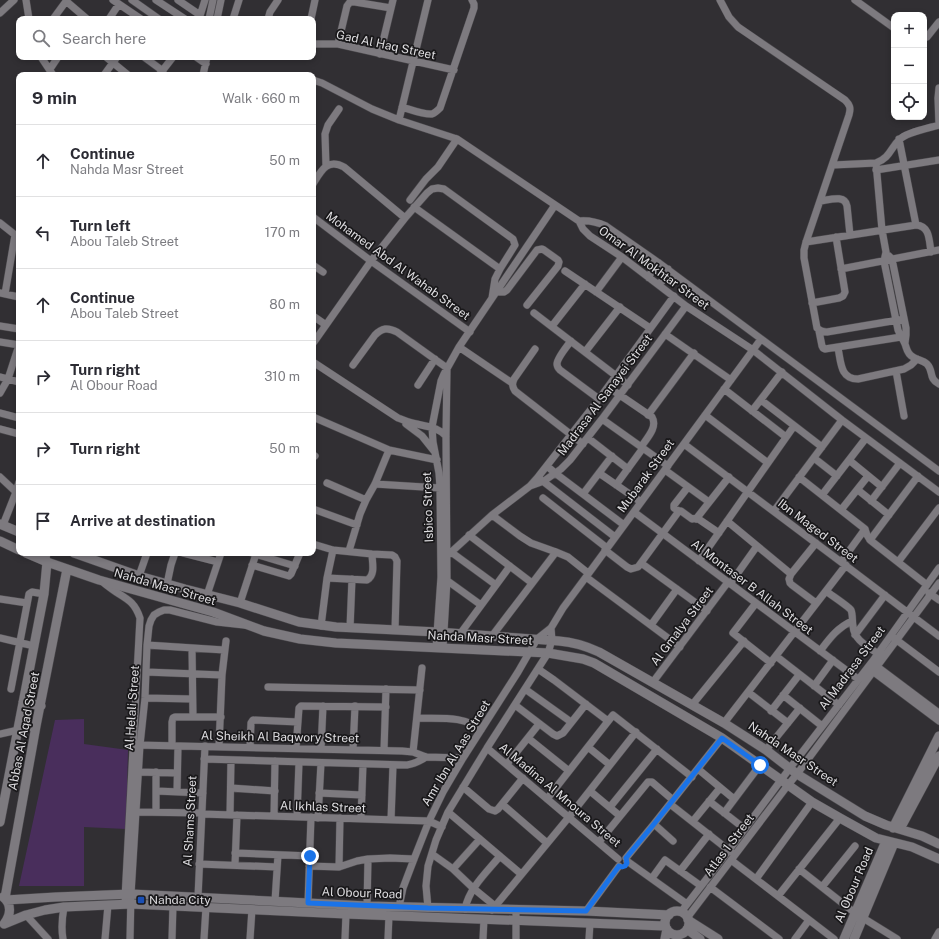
<!DOCTYPE html>
<html lang="en">
<head>
<meta charset="utf-8">
<style>
  :root { --surface:#fff; --page:#f2f2f3; --text:#2b2b33; --muted:#7c7c81; --line:#e1e1e2 }
  body { margin:0; font-family:"Public Sans",sans-serif; background:var(--page); color:var(--text) }
  .controls { position:absolute; right:12px; top:12px; display:grid; overflow:hidden; border-radius:8px; box-shadow:0 2px 6px #0003 }
  .controls button { width:36px; height:36px; display:grid; place-items:center; padding:0; border:0; border-bottom:1px solid var(--line); background:var(--surface); color:var(--text); font:20px sans-serif }
  .stop { position:absolute; width:12px; height:12px; margin:-9px; border:3px solid #1a73e8; border-radius:50%; background:#fff }
  .stop.end { background:#1a73e8; border-color:#fff; box-shadow:0 1px 4px #0008 }
  .list { margin:0; padding:0; list-style:none }
  h2 { display:flex; justify-content:space-between; align-items:center; height:52px; margin:0; padding:0 16px; font-size:17px }
  h2 small { font-size:13px; font-weight:400; color:var(--muted) }
  .list li { display:grid; grid-template-columns:26px 1fr auto; gap:12px; align-items:center; box-sizing:border-box; height:72px; padding:0 16px; border-top:1px solid var(--line) }
  .list b { display:block; font-size:15px; white-space:nowrap }
  .list p { margin:0; font-size:13px; white-space:nowrap; color:var(--muted) }
  .list em { font-size:13px; font-style:normal; color:var(--muted) }
  .icon { flex:none; width:22px; height:22px; fill:none; stroke:currentColor; stroke-width:2; stroke-linecap:round; stroke-linejoin:round }
  .map { position:relative; flex:none; width:939px; height:939px; overflow:hidden }
  .search { position:absolute; background:var(--surface); box-shadow:0 2px 6px #0003; left:16px; top:16px; width:300px; height:44px; display:flex; align-items:center; gap:10px; box-sizing:border-box; padding:0 14px; border-radius:8px; color:var(--muted); font-size:15px }
  .panel { position:absolute; background:var(--surface); box-shadow:0 2px 6px #0003; left:16px; top:72px; width:300px; height:484px; border-radius:8px }
  .map>svg:first-child { display:block }
</style>
</head>
<body>
<div class="map">
<svg width="939" height="939" viewBox="0 0 939 939">
  <rect width="100%" height="100%" fill="#312f33"/>
  <!-- green -->
  <path fill="#492e5c" d="M84 719V744L128 750 126 829 84 827V886H19L55 720Z"/>
  <g fill="none" stroke-linecap="round" stroke-linejoin="round">
    <defs>
      <path id="minor" d="M26 0 29 19
        M113 0 141 19
        M132 0 159 19
        M156 0 185 19
        M178 0 200 15
        M720 0 729 17 738 27 845 100C850 105 851 108 849 115L806 242 804 250V258L817 328C820 331 822 332 827 332L904 319
        M855 0 894 28
        M66 1 87 19
        M0 13 14 0
        M53 19 67 0
        M109 19 119 4
        M199 19 205 0
        M209 19 213 0
        M217 19 221 0
        M233 19 239 0
        M268 19 270 12 278 0
        M311 19 315 0
        M924 38 927 37 939 22
        M313 44H338L454 70
        M338 44 347 6 350 2H355L391 8
        M380 54 393 0
        M41 57 53 75
        M106 57 128 75
        M144 57 163 71
        M196 57 206 64
        M50 69 58 57
        M104 75 117 57
        M159 75 173 57
        M203 75 207 57
        M313 80 322 83 372 109 399 120 457 139 579 221 583 229 590 236 622 257 686 306 753 350 842 420 939 492
        M939 88 938 98 939 125
        M402 107C409 109 424 115 432 114 435 113 438 110 440 108L474 8V4L472 0
        M399 120 428 0
        M899 139 916 225
        M876 163 882 230 886 252 884 261 898 330C900 335 903 339 905 344 907 349 907 354 913 357 917 360 923 360 927 364 934 371 928 378 939 384
        M833 165 876 163C891 157 890 148 900 139 907 132 929 128 939 125
        M326 166 325 134 328 125 339 109
        M876 170 939 160
        M313 184C321 171 327 158 344 167L405 218
        M410 200 426 179 438 167 457 139
        M820 201C829 200 845 194 847 206L850 235
        M414 207 500 269
        M313 217 371 261 470 332
        M579 221C589 220 597 222 606 226L659 263 939 471
        M0 223 19 238
        M806 242 916 225C930 226 929 240 931 252
        M889 256 892 259 906 328V335L905 343
        M313 265 323 272
        M841 269 939 250
        M565 271 650 328
        M649 278 652 269 659 263
        M658 284C664 281 667 277 668 269
        M497 292H504L507 290 537 250 542 249 544 250 558 260 559 262 558 266 527 305
        M596 292 622 257
        M0 293 19 297
        M5 294 15 235
        M812 303 839 298 843 296 845 292 836 237
        M534 313 628 385
        M313 316 326 325
        M0 326 19 329
        M552 326 585 284
        M819 331 822 346 823 348 825 349 901 337
        M665 334 731 380
        M571 341C567 346 557 359 557 364 557 367 558 368 560 370L599 399
        M0 342 19 345 8 379 0 393
        M314 342 371 261 405 218 427 193 432 189 438 188 444 189 513 239 515 245 500 269 495 279 492 298
        M459 347 512 383
        M838 348C841 362 840 379 858 379L904 369 911 365 917 359
        M535 349 514 379C512 384 512 386 515 391L583 444
        M585 352 620 307
        M313 362 398 418C404 420 410 423 417 424 428 427 438 427 446 436
        M353 365 375 335C382 328 388 327 397 332L447 368
        M896 371 904 416
        M0 377 19 382
        M418 385 435 359
        M608 387 652 417C658 427 647 438 641 447
        M724 389 786 437
        M761 400 822 447
        M752 411 782 372
        M0 413 19 418
        M648 415 694 353
        M705 415 768 463
        M313 417 389 450 437 460
        M602 419 668 466
        M406 424 422 436 434 451
        M0 429 19 434
        M588 438 628 469
        M684 444 841 562 907 612 939 636
        M313 455 315 456
        M814 458 837 476
        M849 460 882 487
        M547 466 555 473 624 525
        M665 470 709 502
        M599 473 641 502
        M0 477 16 492
        M799 477 865 529 867 535 870 540 927 585
        M540 479 615 537
        M327 483 366 500
        M375 484 440 488
        M616 485 643 448
        M530 486 544 481 561 469 570 460 602 419 686 306
        M858 490 889 515
        M583 494 612 456
        M822 495 866 438
        M543 498 607 548
        M871 501 900 463
        M313 509 357 525
        M841 510 868 476
        M679 511 674 508V505L688 487
        M774 511 842 420
        M634 512 858 679
        M492 515 520 536 531 543 556 552 568 557 588 573
        M696 519 729 477
        M727 521 791 574
        M3 525 16 492 19 482
        M469 535 532 583
        M870 540 918 476
        M816 543 791 574 789 579 790 583 792 585 816 603
        M313 544 333 550 372 554 392 555 395 557 397 561 395 630
        M605 550 627 567 631 569 638 567 679 511H681L692 519 697 518 719 533
        M349 551 360 514 366 500 375 484 389 450
        M451 552 496 585
        M183 553 218 562
        M252 553 295 566
        M448 555 492 515 530 486 538 477 599 399 674 296
        M699 561 794 426
        M841 562 865 529
        M898 562 939 508
        M641 563 707 611
        M252 565 289 576 291 574 300 553
        M139 576 147 553
        M586 577 680 647
        M327 578 367 580C376 575 372 562 372 554
        M445 579 481 605
        M103 582C107 586 112 589 116 592 129 600 135 603 140 618L125 898
        M167 584 171 565 175 553
        M730 584 757 546
        M826 591C831 595 848 606 851 610 853 615 852 621 853 626 854 640 867 646 877 653
        M929 593 939 600
        M207 595 221 553
        M0 599 27 603
        M240 603 256 554
        M756 603 733 633 771 663
        M651 625 677 589
        M321 626 327 578 333 550
        M350 628 352 579
        M460 634 510 566
        M855 635 885 595
        M492 636 556 552
        M0 638 34 646
        M894 638 939 672
        M147 645 224 650
        M192 648 193 717
        M436 648 441 577 440 488 439 473 433 442 432 427 441 381 444 374 459 347 555 205
        M443 648 447 580 446 436 447 368
        M820 651C830 638 837 628 852 621
        M776 656 839 705
        M875 665 939 713
        M538 669 554 680 608 721
        M871 670 939 721
        M146 672 222 675
        M653 682 728 582
        M814 686 833 660
        M268 687 420 690
        M11 689 29 594 32 592 44 594
        M525 689 571 722
        M748 692 788 723
        M783 695 822 726
        M145 698 192 699
        M515 705 553 734 557 736 563 733 586 704
        M692 705 744 641
        M771 711 799 675
        M417 718C437 719 465 715 481 730
        M724 723 846 565
        M0 734 36 726
        M528 738 569 771
        M137 745 402 751 413 752 426 757 463 758
        M172 746V722L173 718 175 717H221
        M219 746 222 675 226 641
        M250 747 251 723 253 720 298 722
        M588 747 610 765
        M296 748 299 708 301 706 386 707
        M487 748 618 859
        M321 749 323 706
        M353 750 355 706
        M384 750 386 689
        M766 750 800 708
        M413 752 422 668
        M204 759 407 765C414 764 420 761 426 757
        M507 764 539 724
        M698 769 734 799
        M138 772 177 773
        M463 787 489 809 495 811 498 809 523 778
        M231 788 275 791
        M156 791 203 793
        M590 791 620 816
        M177 792 178 746
        M319 793 362 795
        M547 799 613 715 692 777
        M709 801 745 829
        M502 804 547 843
        M670 804 731 852
        M610 807 657 749
        M136 812 202 813
        M156 812V772
        M448 812 521 874
        M724 813 760 765
        M202 814 429 821 442 827
        M230 815 231 760
        M274 816 275 761
        M297 817 299 762
        M318 818 321 763
        M361 819 363 764
        M391 820 393 765
        M693 821 720 788
        M654 824 673 841
        M599 842 648 782H652L673 800
        M235 853 310 856
        M432 854 453 869 473 888 495 906
        M626 858 654 824 722 738
        M731 860 834 939
        M627 861 687 904
        M199 864 277 867
        M235 865 237 815
        M309 866 339 867 357 861 368 859 390 858 414 859
        M339 867 340 818
        M453 869 480 839
        M799 869 855 913
        M680 871 709 834
        M652 878 665 860 701 886
        M756 879 812 802
        M710 887 779 939
        M822 887 855 846
        M778 896 840 818
        M198 897 205 746
        M275 901 278 855
        M308 903 311 817
        M367 906 368 859
        M399 907 403 888 414 859 429 821 443 792 463 758 518 672 537 639 551 628 563 608 586 577 761 339
        M428 908 426 886 428 866 436 840 448 812 487 748 548 653 552 640 551 628
        M465 909C469 888 487 872 500 856
        M492 910 569 817 636 732
        M586 911 619 866
        M681 912 729 850 790 768 872 662 939 568
        M26 915 48 939
        M687 918 788 785 797 774 939 583
        M863 918 897 939
        M63 939C61 928 62 918 64 907
        M105 939 108 905
        M130 939 131 894 140 745 145 698 147 645 149 626 151 620 154 615 159 612 164 610H170L217 622 244 625
        M172 939 173 905
        M204 939 206 907
        M250 939 252 909
        M345 939 346 914
        M388 939 389 915
        M483 939 484 919
        M516 939V910
        M589 939 590 923
        M795 939 809 920
        M935 939 939 932"/>
      <path id="tertiary" d="M0 524 19 532
        M0 541 19 550
        M26 553 47 562 99 580 213 612 264 631 300 639 336 643 548 653 583 659 594 663 722 738 812 802 840 818 876 838 912 847 939 859
        M74 553 139 576 185 589 240 603 299 622 336 627 437 632 559 641C573 642 586 646 599 652L724 723 766 750 797 774 865 816 886 825 922 836 939 844
        M23 702 41 706
        M0 822 44 594 47 562 45 558 46 553
        M893 828 939 736
        M900 829 939 756
        M3 897C12 904 11 915 4 924
        M5 898 36 726 67 569
        M6 900 56 897 131 894 367 906 586 911 669 915
        M665 923a12 12 0 1 1 24 0a12 12 0 1 1-24 0Z
        M688 920 718 939
        M4 924 26 915 45 910 64 907 131 904 346 914 665 926
        M687 929 700 939
        M665 939 667 929
        M844 939 886 841
        M854 939 894 843"/>
    </defs>
    <!-- minor casing -->
    <use href="#minor" stroke="#4c4a4e" stroke-width="8"/>
    <!-- tertiary casing -->
    <use href="#tertiary" stroke="#4c4a4e" stroke-width="10"/>
    <!-- minor -->
    <use href="#minor" stroke="#7d7a7f" stroke-width="7"/>
    <!-- tertiary -->
    <use href="#tertiary" stroke="#7d7a7f" stroke-width="9"/>
  </g>
  <g fill="none" stroke-linecap="round" stroke-linejoin="round">
    <!-- route -->
    <path stroke="#1a73e8" stroke-width="5" d="M310 856 308 903 428 908 586 911 619 866 622 867 625 866 627 863 626 858 654 824 722 738 760 765"/>
  </g>
  <!-- markers -->
  <rect fill="#1a4fb4" stroke="#19181a" stroke-width="1.5" x="137" y="896" width="8" height="8" rx="2"/>
  <g text-anchor="middle" stroke-width="3.5" stroke-linejoin="round" paint-order="stroke">
    <!-- street labels -->
    <g font-size="12" fill="#dedde0" stroke="#19181a">
      <text transform="translate(386 45) rotate(12)" y="4">Gad Al Haq Street</text>
      <text transform="translate(398 266) rotate(36)" y="4">Mohamed Abd Al Wahab Street</text>
      <text transform="translate(654 268) rotate(36)" y="4">Omar Al Mokhtar Street</text>
      <text transform="translate(605 395) rotate(-53)" y="4">Madrasa Al Sanayei Street</text>
      <text transform="translate(646 476) rotate(-54)" y="4">Mubarak Street</text>
      <text transform="translate(428 507) rotate(-92)" y="4">Isbico Street</text>
      <text transform="translate(818 531) rotate(37)" y="4">Ibn Maged Street</text>
      <text transform="translate(165 587) rotate(16)" y="4">Nahda Masr Street</text>
      <text transform="translate(752 587) rotate(37)" y="4">Al Montaser B Allah Street</text>
      <text transform="translate(682 626) rotate(-53)" y="4">Al Gmalya Street</text>
      <text transform="translate(480 638) rotate(3)" y="4">Nahda Masr Street</text>
      <text transform="translate(852 668) rotate(-53)" y="4">Al Madrasa Street</text>
      <text transform="translate(132 708) rotate(-86)" y="4">Al Helali Street</text>
      <text transform="translate(24 731) rotate(-79)" y="4">Abbas Al Aqad Street</text>
      <text transform="translate(280 737) rotate(1)" y="4">Al Sheikh Al Baqwory Street</text>
      <text transform="translate(456 753) rotate(-59)" y="4">Amr Ibn Al Aas Street</text>
      <text transform="translate(793 754) rotate(34)" y="4">Nahda Masr Street</text>
      <text transform="translate(560 795) rotate(40)" y="4">Al Madina Al Mnoura Street</text>
      <text transform="translate(323 807) rotate(2)" y="4">Al Ikhlas Street</text>
      <text transform="translate(190 821) rotate(-87)" y="4">Al Shams Street</text>
      <text transform="translate(729 845) rotate(-53)" y="4">Atlas 1 Street</text>
      <text transform="translate(854 885) rotate(-67)" y="4">Al Obour Road</text>
      <text transform="translate(362 893) rotate(2)" y="4">Al Obour Road</text>
    </g>
    <!-- poi labels -->
    <g font-size="12" fill="#dedde0" stroke="#19181a" text-anchor="start">
      <text x="149" y="904">Nahda City</text>
    </g>
  </g>
</svg>
<div class="controls">
<button>+</button>
<button>−</button>
<button><svg class="icon" aria-label="locate" viewBox="0 0 24 24"><circle cx="12" cy="12" r="6"/><path d="M12 2v4M12 18v4M2 12h4M18 12h4"/></svg></button>
</div>
<div class="stop" style="left:760px;top:765px"></div>
<div class="stop end" style="left:310px;top:856px"></div>
<div class="search"><svg class="icon" aria-label="search" viewBox="0 0 24 24"><circle cx="10" cy="10" r="6"/><path d="M15 15l6 6"/></svg>Search here</div>
<section class="panel">
<h2>9 min<small>Walk · 660 m</small></h2>
<ul class="list">
<li><svg class="icon" aria-label="ahead" viewBox="0 0 24 24"><path d="M12 20V5M6 11l6-6 6 6"/></svg><div><b>Continue</b><p>Nahda Masr Street</p></div><em>50 m</em></li>
<li><svg class="icon" aria-label="left" viewBox="0 0 24 24"><path d="M17 20v-9H6M10 6l-5 5 5 5"/></svg><div><b>Turn left</b><p>Abou Taleb Street</p></div><em>170 m</em></li>
<li><svg class="icon" aria-label="ahead" viewBox="0 0 24 24"><path d="M12 20V5M6 11l6-6 6 6"/></svg><div><b>Continue</b><p>Abou Taleb Street</p></div><em>80 m</em></li>
<li><svg class="icon" aria-label="right" viewBox="0 0 24 24"><path d="M7 20v-9h11M14 6l5 5-5 5"/></svg><div><b>Turn right</b><p>Al Obour Road</p></div><em>310 m</em></li>
<li><svg class="icon" aria-label="right" viewBox="0 0 24 24"><path d="M7 20v-9h11M14 6l5 5-5 5"/></svg><div><b>Turn right</b></div><em>50 m</em></li>
<li><svg class="icon" aria-label="arrive" viewBox="0 0 24 24"><path d="M6 21V4h12l-3 4 3 4H6"/></svg><div><b>Arrive at destination</b></div></li>
</ul>
</section>
</div>
</body>
</html>
